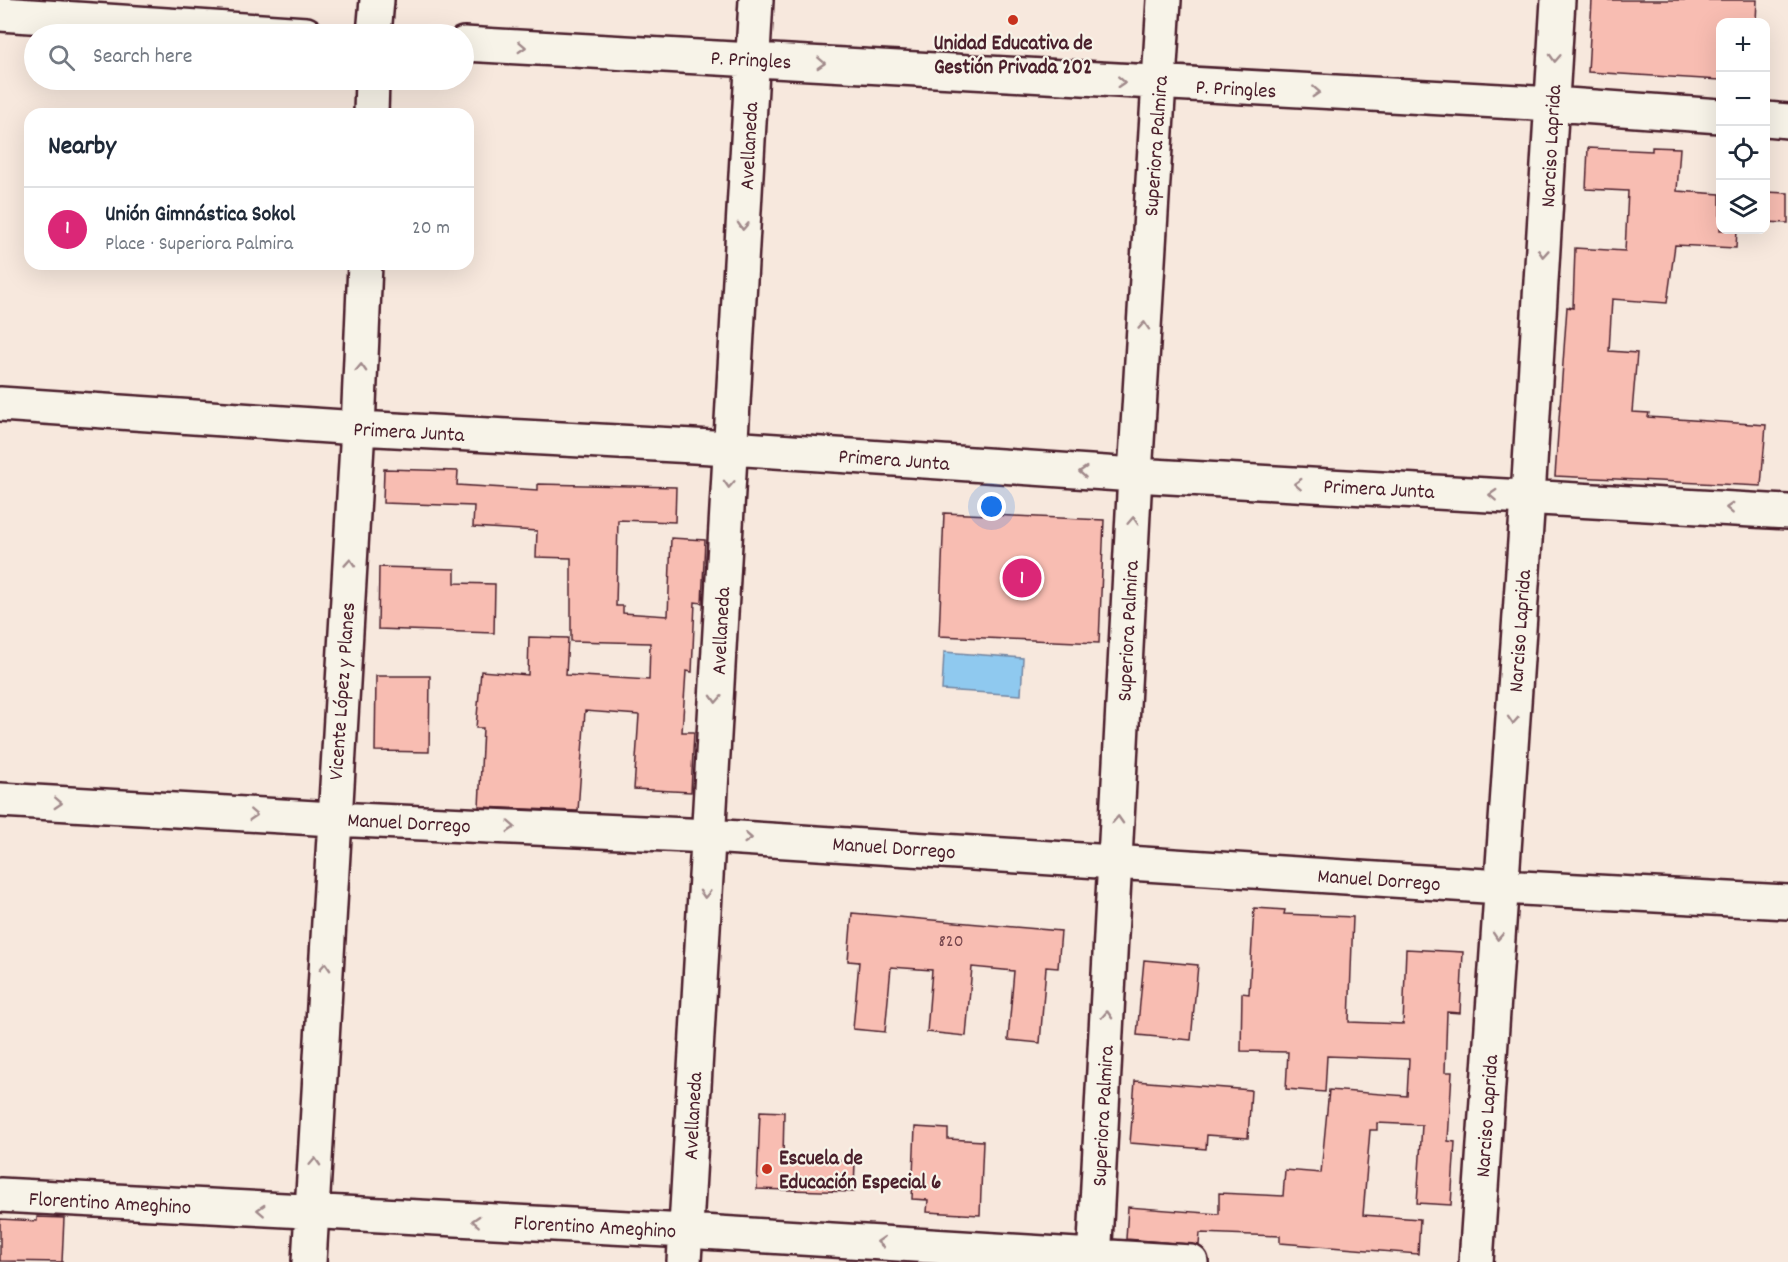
<!DOCTYPE html>
<html lang="en">
<head>
<meta charset="utf-8">
<style>
  :root { --surface:#fff; --page:#f6f6f7; --text:#1f2937; --muted:#747a83; --line:#e0e1e3; --accent:#db2777 }
  body { margin:0; font-family:Dekko,sans-serif; background:var(--page); color:var(--text) }
  .controls { position:absolute; right:18px; top:18px; display:grid; overflow:hidden; border-radius:12px; box-shadow:0 6px 24px #0002 }
  .controls button { width:54px; height:54px; display:grid; place-items:center; padding:0; border:0; border-bottom:2px solid var(--line); background:var(--surface); color:var(--text); font:30px sans-serif }
  .you { position:absolute; left:992px; top:507px; width:21px; height:21px; margin:-15px; border:4px solid #fff; border-radius:50%; background:#1a73e8; box-shadow:0 0 0 9px #1a73e833 }
  .badge { display:grid; place-items:center; width:39px; height:39px; border-radius:50%; background:var(--accent); color:#fff; font-size:20px; font-weight:700 }
  .pin { position:absolute; translate:-50% -50%; border:3px solid #fff; box-shadow:0 2px 6px #0006 }
  .list { margin:0; padding:0; list-style:none }
  h2 { display:flex; justify-content:space-between; align-items:center; height:78px; margin:0; padding:0 24px; font-size:26px }
  h2 small { font-size:20px; font-weight:400; color:var(--muted) }
  .list li { display:grid; grid-template-columns:39px 1fr auto; gap:18px; align-items:center; box-sizing:border-box; height:84px; padding:0 24px; border-top:2px solid var(--line) }
  .list b { display:block; font-size:22px; white-space:nowrap }
  .list p { margin:0; font-size:20px; white-space:nowrap; color:var(--muted) }
  .list em { font-size:20px; font-style:normal; color:var(--muted) }
  .icon { flex:none; width:33px; height:33px; fill:none; stroke:currentColor; stroke-width:2; stroke-linecap:round; stroke-linejoin:round }
  .map { position:relative; flex:none; width:1788px; height:1262px; overflow:hidden }
  .search { position:absolute; background:var(--surface); box-shadow:0 6px 24px #0002; left:24px; top:24px; width:450px; height:66px; display:flex; align-items:center; gap:15px; box-sizing:border-box; padding:0 21px; border-radius:33px; color:var(--muted); font-size:22px }
  .panel { position:absolute; background:var(--surface); box-shadow:0 6px 24px #0002; left:24px; top:108px; width:450px; height:162px; border-radius:18px }
  .map>svg:first-child { display:block }
</style>
</head>
<body>
<div class="map">
<svg width="1788" height="1262" viewBox="0 0 1788 1262">
  <rect width="100%" height="100%" fill="#f7e8dd"/>
  <filter id="ink" filterUnits="userSpaceOnUse"><feTurbulence type="fractalNoise" baseFrequency=".0167" numOctaves="2"/><feDisplacementMap in="SourceGraphic" scale="12" xChannelSelector="R" yChannelSelector="G"/><feConvolveMatrix kernelMatrix="1 2 1 2 8 2 1 2 1" color-interpolation-filters="sRGB"/></filter>
  <g filter="url(#ink)">
    <!-- water -->
    <path fill="#8fc9ef" stroke="#7385a1" stroke-width="1.5" d="M944 652 1023 658 1021 695 942 690Z"/>
    <!-- building -->
    <path fill="#f8bdb2" stroke="#4a1f2b" stroke-width="1.5" d="M1592 0H1757L1756 22H1720V80L1588 72Z
      M1652 147 1680 148 1677 191 1720 194V230H1737L1736 248 1675 245 1667 303 1612 299 1609 351 1637 353 1632 412 1649 413 1648 417 1766 425 1761 486 1555 476 1567 307 1573 308 1575 248 1625 251 1628 191 1586 189 1588 148 1652 151Z
      M1766 192 1788 193V223L1766 222Z
      M384 469 458 471 457 485 538 490V484L676 487 675 522 618 520 616 606H623V613L668 616 671 538 705 540 702 603 695 602 692 672 686 671 682 732H694L691 792 634 789 639 715 585 711 578 811 479 807 483 728H476L481 671 528 675 529 637 568 638 566 675 649 680 650 643 571 641V558L536 557 537 531 473 527 474 506 383 503Z
      M944 513 1104 520 1099 643 939 636Z
      M379 567 455 569V583L495 584 494 633 378 629Z
      M376 676H430L429 752 375 751Z
      M1254 908 1285 910 1284 914 1353 917 1349 1022 1403 1024 1406 949 1463 952 1460 1013 1447 1012 1445 1072H1452L1448 1141 1455 1142 1451 1205 1417 1203 1422 1125 1377 1123V1130H1370L1363 1215 1420 1219 1418 1254 1280 1243V1236L1200 1233 1199 1245 1126 1239 1128 1207 1219 1214V1193L1283 1196 1285 1170 1321 1173 1329 1090 1407 1096 1409 1059 1327 1056 1325 1092 1286 1089 1288 1052 1241 1051 1242 993 1249 994Z
      M852 913 1061 931 1058 968 1046 967 1040 1043 1008 1040 1014 971 972 967 966 1036 927 1032 932 970 891 967 885 1032 853 1029 859 962 848 961Z
      M1144 960 1198 965 1191 1040 1137 1035Z
      M1135 1081 1251 1090 1248 1138 1207 1135 1206 1149 1130 1143Z
      M760 1111 784 1112 783 1158 855 1161 854 1192 757 1189Z
      M915 1127 948 1129V1139L983 1141 980 1215 927 1212 928 1200 912 1199Z
      M37 1217 64 1218 62 1262 0 1261V1219L37 1221Z"/>
    <g fill="none" stroke-linecap="round" stroke-linejoin="round">
      <defs>
        <path id="minor" d="M0 14 306 34
          M374 34 377 0
          M464 44 1553 104 1720 116
          M371 114 372 80
          M1766 119 1788 121
          M0 404 358 428 731 448 1135 475 1788 512
          M0 800 333 819 709 836 1501 887 1788 902
          M0 1195 686 1231 1191 1262
          M309 1262 358 428 365 264
          M684 1262 756 0
          M1094 1262 1135 475 1164 0
          M1476 1262 1528 497 1558 0"/>
      </defs>
      <!-- minor casing -->
      <use href="#minor" stroke="#4a1f2b" stroke-width="38"/>
      <!-- minor -->
      <use href="#minor" stroke="#f7f3e8" stroke-width="33"/>
    </g>
    <!-- one-way arrows -->
    <defs><path id="oneway-chevron" d="M-2-3.5L2.5 0L-2 3.5" fill="none" stroke-width="1.6" stroke-linecap="round" stroke-linejoin="round" transform="scale(1.5)"/></defs>
    <g stroke="#a0898a">
      <use href="#oneway-chevron" transform="translate(522 47) rotate(3)"/>
      <use href="#oneway-chevron" transform="translate(1555 58) rotate(93)"/>
      <use href="#oneway-chevron" transform="translate(821 63) rotate(3)"/>
      <use href="#oneway-chevron" transform="translate(1121 82) rotate(3)"/>
      <use href="#oneway-chevron" transform="translate(1316 92) rotate(3)"/>
      <use href="#oneway-chevron" transform="translate(743 226) rotate(93)"/>
      <use href="#oneway-chevron" transform="translate(1543 253) rotate(94)"/>
      <use href="#oneway-chevron" transform="translate(1144 326) rotate(-86)"/>
      <use href="#oneway-chevron" transform="translate(361 368) rotate(-88)"/>
      <use href="#oneway-chevron" transform="translate(1083 472) rotate(-176)"/>
      <use href="#oneway-chevron" transform="translate(729 484) rotate(93)"/>
      <use href="#oneway-chevron" transform="translate(1298 484) rotate(-177)"/>
      <use href="#oneway-chevron" transform="translate(1493 495) rotate(-177)"/>
      <use href="#oneway-chevron" transform="translate(1730 508) rotate(-177)"/>
      <use href="#oneway-chevron" transform="translate(1133 521) rotate(-87)"/>
      <use href="#oneway-chevron" transform="translate(350 563) rotate(-86)"/>
      <use href="#oneway-chevron" transform="translate(716 699) rotate(93)"/>
      <use href="#oneway-chevron" transform="translate(1513 720) rotate(94)"/>
      <use href="#oneway-chevron" transform="translate(58 803) rotate(3)"/>
      <use href="#oneway-chevron" transform="translate(253 815) rotate(3)"/>
      <use href="#oneway-chevron" transform="translate(1118 820) rotate(-87)"/>
      <use href="#oneway-chevron" transform="translate(511 827) rotate(3)"/>
      <use href="#oneway-chevron" transform="translate(748 838) rotate(4)"/>
      <use href="#oneway-chevron" transform="translate(705 894) rotate(93)"/>
      <use href="#oneway-chevron" transform="translate(1498 936) rotate(94)"/>
      <use href="#oneway-chevron" transform="translate(325 967) rotate(-87)"/>
      <use href="#oneway-chevron" transform="translate(1107 1015) rotate(-87)"/>
      <use href="#oneway-chevron" transform="translate(315 1162) rotate(-87)"/>
      <use href="#oneway-chevron" transform="translate(261 1210) rotate(-177)"/>
      <use href="#oneway-chevron" transform="translate(476 1221) rotate(-177)"/>
      <use href="#oneway-chevron" transform="translate(881 1242) rotate(-177)"/>
    </g>
  </g>
  <!-- markers -->
  <g fill="#c8321e" stroke="#f7f3e8" stroke-width="2">
    <circle cx="1013" cy="20" r="6"/>
    <circle cx="767" cy="1169" r="6"/>
  </g>
  <g text-anchor="middle" stroke-width="4.5" stroke-linejoin="round" paint-order="stroke">
    <!-- number labels -->
    <g font-size="18" fill="#76464d">
      <text x="951" y="946">820</text>
    </g>
    <!-- poi labels -->
    <g font-size="21" font-weight="bold" fill="#4a1f2b" stroke="#f7f3e8">
      <text x="1013" y="49">Unidad Educativa de<tspan x="1013" dy="24">Gestión Privada 202</tspan></text>
      <text x="779" y="1164" text-anchor="start">Escuela de<tspan x="779" dy="24">Educación Especial 6</tspan></text>
    </g>
    <!-- street labels -->
    <g font-size="21" fill="#4a1f2b" stroke="#f7f3e8">
      <text transform="translate(751 59) rotate(3)" y="7">P. Pringles</text>
      <text transform="translate(1236 88) rotate(3)" y="7">P. Pringles</text>
      <text transform="translate(748 146) rotate(-87)" y="7">Avellaneda</text>
      <text transform="translate(1155 146) rotate(-86)" y="7">Superiora Palmira</text>
      <text transform="translate(1550 146) rotate(-87)" y="7">Narciso Laprida</text>
      <text transform="translate(409 431) rotate(3)" y="7">Primera Junta</text>
      <text transform="translate(894 459) rotate(4)" y="7">Primera Junta</text>
      <text transform="translate(1379 488) rotate(3)" y="7">Primera Junta</text>
      <text transform="translate(720 631) rotate(-87)" y="7">Avellaneda</text>
      <text transform="translate(1127 631) rotate(-87)" y="7">Superiora Palmira</text>
      <text transform="translate(1519 631) rotate(-86)" y="7">Narciso Laprida</text>
      <text transform="translate(341 691) rotate(-86)" y="7">Vicente López y Planes</text>
      <text transform="translate(409 822) rotate(3)" y="7">Manuel Dorrego</text>
      <text transform="translate(894 847) rotate(4)" y="7">Manuel Dorrego</text>
      <text transform="translate(1379 879) rotate(4)" y="7">Manuel Dorrego</text>
      <text transform="translate(692 1116) rotate(-87)" y="7">Avellaneda</text>
      <text transform="translate(1102 1116) rotate(-87)" y="7">Superiora Palmira</text>
      <text transform="translate(1486 1116) rotate(-86)" y="7">Narciso Laprida</text>
      <text transform="translate(110 1202) rotate(3)" y="7">Florentino Ameghino</text>
      <text transform="translate(595 1226) rotate(3)" y="7">Florentino Ameghino</text>
    </g>
  </g>
</svg>
<div class="controls">
<button>+</button>
<button>−</button>
<button><svg class="icon" aria-label="locate" viewBox="0 0 24 24"><circle cx="12" cy="12" r="6"/><path d="M12 2v4M12 18v4M2 12h4M18 12h4"/></svg></button>
<button><svg class="icon" aria-label="layers" viewBox="0 0 24 24"><path d="M12 4l9 5-9 5-9-5zM3 14l9 5 9-5"/></svg></button>
</div>
<div class="you"></div>
<div class="pin badge" style="left:1022px;top:578px">1</div>
<div class="search"><svg class="icon" aria-label="search" viewBox="0 0 24 24"><circle cx="10" cy="10" r="6"/><path d="M15 15l6 6"/></svg>Search here</div>
<section class="panel">
<h2>Nearby<small></small></h2>
<ul class="list">
<li><span class="badge">1</span><div><b>Unión Gimnástica Sokol</b><p>Place · Superiora Palmira</p></div><em>20 m</em></li>
</ul>
</section>
</div>
</body>
</html>
